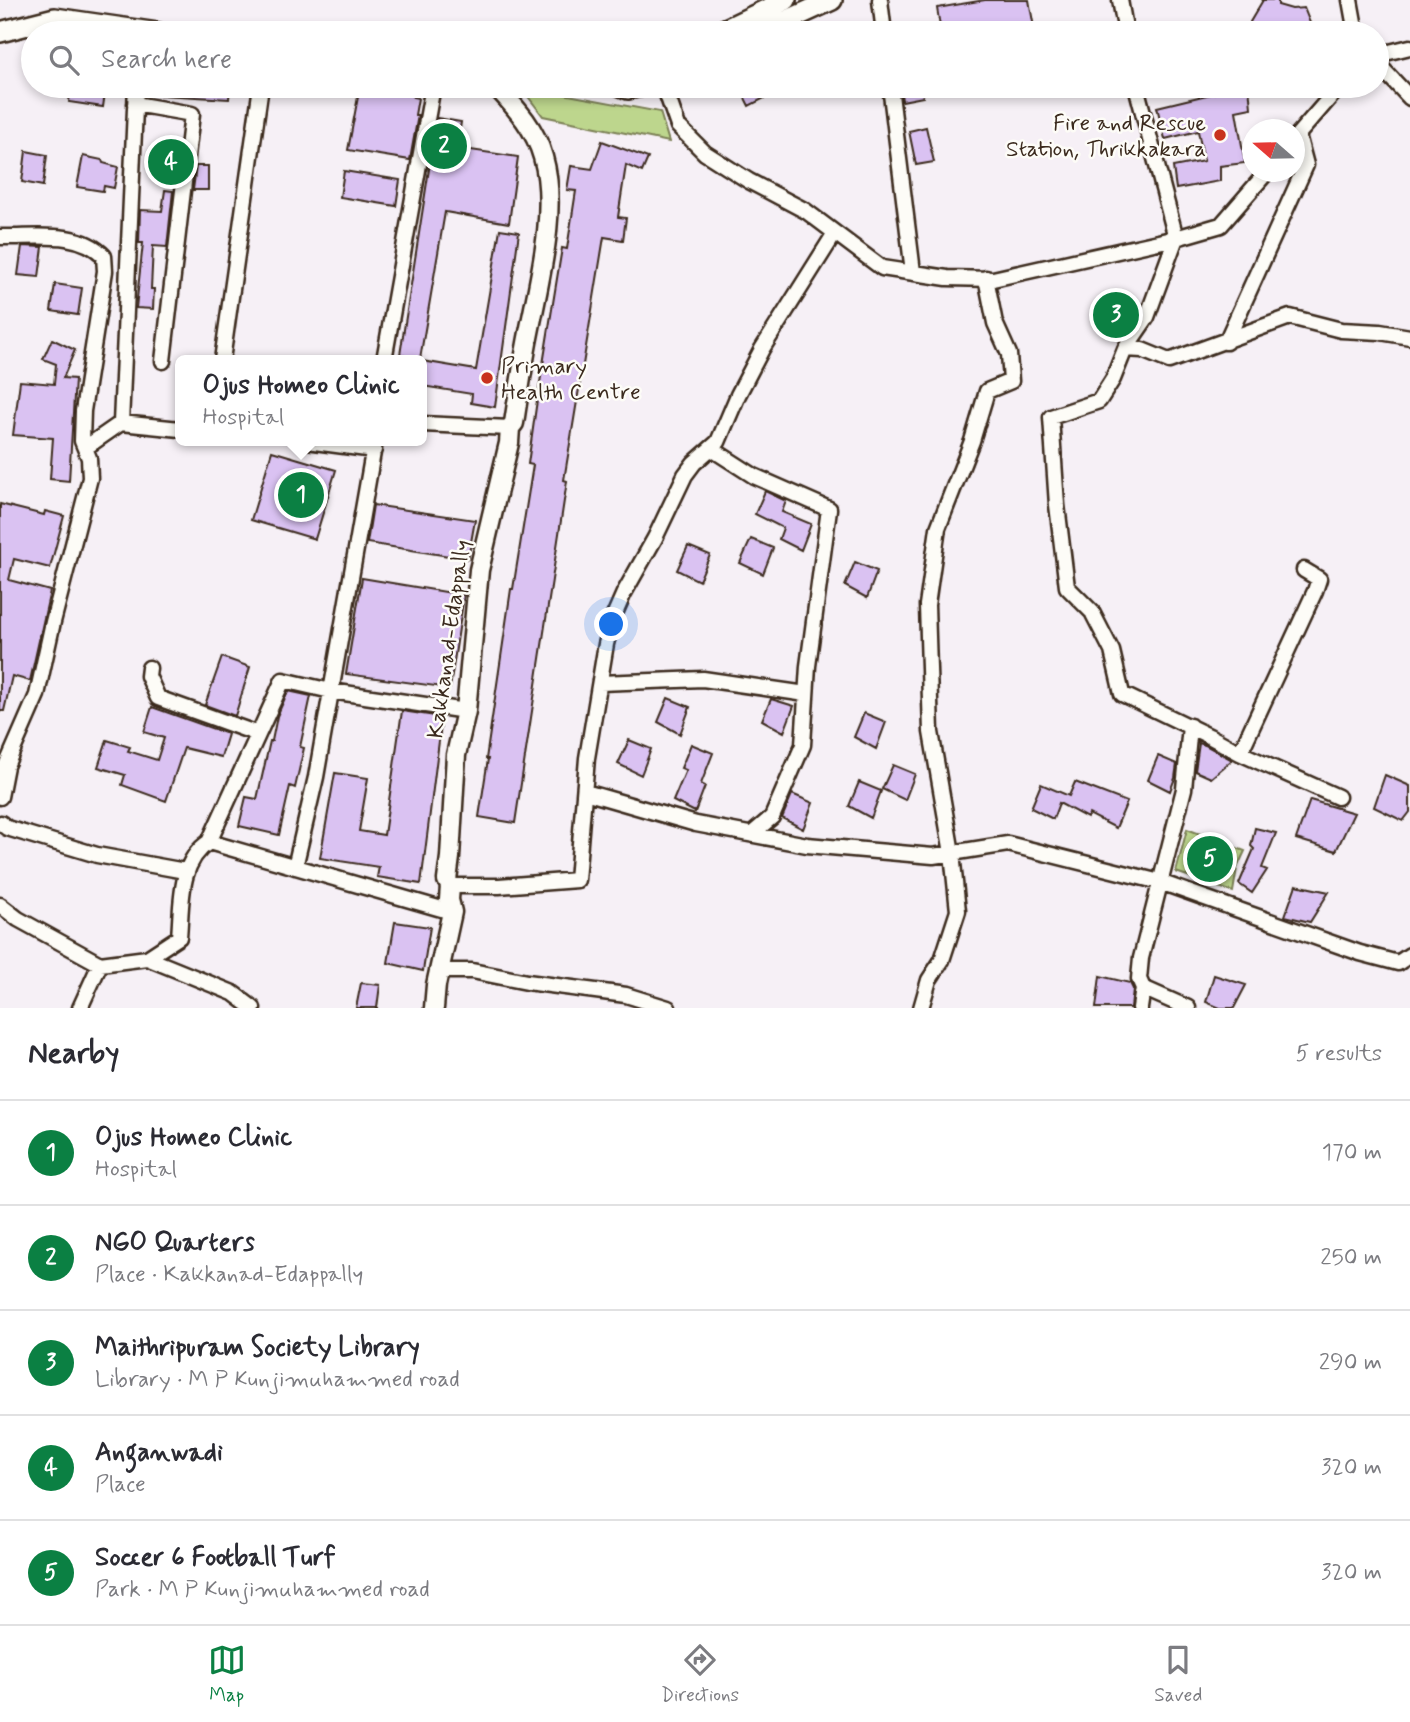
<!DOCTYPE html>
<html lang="en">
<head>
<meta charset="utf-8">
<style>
  :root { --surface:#fff; --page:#f7f7f7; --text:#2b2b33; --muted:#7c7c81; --line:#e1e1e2; --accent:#0b8043 }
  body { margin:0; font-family:Mynerve,sans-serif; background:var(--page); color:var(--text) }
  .compass { position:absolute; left:1242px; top:119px; width:63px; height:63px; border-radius:50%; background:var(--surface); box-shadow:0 4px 10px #0003; rotate:290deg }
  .you { position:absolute; left:612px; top:625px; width:24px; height:24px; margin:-18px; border:5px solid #fff; border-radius:50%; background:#1a73e8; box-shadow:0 0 0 10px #1a73e833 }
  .badge { display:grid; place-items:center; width:46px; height:46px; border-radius:50%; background:var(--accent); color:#fff; font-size:23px; font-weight:700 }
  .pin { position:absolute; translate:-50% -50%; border:4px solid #fff; box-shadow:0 2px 7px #0006 }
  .popup { position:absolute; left:175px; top:355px; width:252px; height:91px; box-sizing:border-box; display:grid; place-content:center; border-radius:10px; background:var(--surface); filter:drop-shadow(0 2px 5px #0005); font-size:23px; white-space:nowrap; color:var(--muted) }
  .popup b { font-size:26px; color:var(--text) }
  .popup::after { content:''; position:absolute; left:50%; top:100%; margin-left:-14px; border:14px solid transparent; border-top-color:var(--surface) }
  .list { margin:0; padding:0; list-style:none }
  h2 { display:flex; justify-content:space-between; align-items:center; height:91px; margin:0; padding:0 28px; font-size:30px }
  h2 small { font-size:23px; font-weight:400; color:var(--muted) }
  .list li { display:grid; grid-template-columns:46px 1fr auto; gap:21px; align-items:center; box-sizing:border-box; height:105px; padding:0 28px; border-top:2px solid var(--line) }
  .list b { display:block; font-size:26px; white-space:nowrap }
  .list p { margin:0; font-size:23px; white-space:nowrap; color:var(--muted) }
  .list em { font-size:23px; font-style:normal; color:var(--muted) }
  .icon { flex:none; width:38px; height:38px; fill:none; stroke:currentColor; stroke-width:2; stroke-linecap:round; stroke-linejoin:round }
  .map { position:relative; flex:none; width:1410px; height:1008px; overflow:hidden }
  .search { position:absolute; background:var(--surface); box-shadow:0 4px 10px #0003; left:21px; right:21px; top:21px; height:77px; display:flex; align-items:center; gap:18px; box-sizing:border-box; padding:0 24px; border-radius:38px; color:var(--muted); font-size:26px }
  .sheet { height:616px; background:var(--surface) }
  nav { display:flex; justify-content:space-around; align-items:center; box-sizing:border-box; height:98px; border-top:2px solid var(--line); background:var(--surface); font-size:19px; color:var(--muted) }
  nav a { display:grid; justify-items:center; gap:4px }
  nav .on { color:var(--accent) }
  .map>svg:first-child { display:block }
</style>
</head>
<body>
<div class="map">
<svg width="1410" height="1008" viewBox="0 0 1410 1008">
  <rect width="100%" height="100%" fill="#f6f0f6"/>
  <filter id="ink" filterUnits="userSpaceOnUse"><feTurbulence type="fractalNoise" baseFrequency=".0143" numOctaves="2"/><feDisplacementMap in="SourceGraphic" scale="14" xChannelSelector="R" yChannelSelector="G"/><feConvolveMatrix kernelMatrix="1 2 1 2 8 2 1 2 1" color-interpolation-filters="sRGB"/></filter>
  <g filter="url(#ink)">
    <!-- green -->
    <path fill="#bdd68d" stroke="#7c8056" stroke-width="2" d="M520 86 660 112 669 142 543 116Z
      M1187 829 1245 851 1237 868 1233 892 1176 872Z"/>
    <!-- building -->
    <path fill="#dac2f2" stroke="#3b2a1e" stroke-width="2" d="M985 0H1029L1035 33H941L937 8Z
      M1263 0H1278V5L1292 9 1304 8 1314 33H1252L1250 22Z
      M71 86H106L103 107 69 102Z
      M146 86H230L229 99 146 94Z
      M360 86H415L413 97 418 98 415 115H418L410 160 348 150Z
      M739 86H788L749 106Z
      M900 86H921L923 97 902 101Z
      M1244 86H1249L1251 108 1236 111 1245 163 1220 166V181L1176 189 1173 167 1204 161 1198 131 1165 139 1157 107Z
      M437 118 461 122 457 148 518 157 509 223 445 212 420 359 400 355Z
      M926 127 934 162 916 165 909 131Z
      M602 141 648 158 642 172 626 165 618 217 626 218 623 240 604 237 564 480 567 481 515 823 479 817 488 759H486L511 589H513L533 465 528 464 536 407 562 248 567 249 576 191 567 190 571 166 592 169Z
      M26 151 47 155 43 186 22 182Z
      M83 156 102 160 103 163 118 167 114 188 104 186 103 191 77 187Z
      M196 166H208V190H193Z
      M344 171 400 180 396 206 340 197Z
      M165 190 173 191 167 247 153 246 151 289H154L153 309 136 308 143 243H139L140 210 162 211Z
      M500 229 519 232 495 407 471 403 472 394 422 386V361L476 370Z
      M22 246 43 247 39 277 18 275Z
      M55 284 82 288 78 315 51 311Z
      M1125 303 1129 322 1107 326 1104 308Z
      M52 339 75 350 63 378 75 379 69 481 50 479 53 438 13 435 20 381 54 384 56 364 43 359Z
      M272 451 336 470 315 539 251 520Z
      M765 491 786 501 782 512 811 524 801 550 779 539 783 528 755 514Z
      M0 504 44 515 45 511 64 516 50 568 14 559 9 580 50 591 30 681 12 676 4 711H0Z
      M373 505 475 520 468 559 367 543Z
      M751 539 773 548 763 574 740 563Z
      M688 546 710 555 699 581 677 570Z
      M855 562 877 571 867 598 845 586Z
      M362 578 464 595 450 688 346 674Z
      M222 657 250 667 235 716 205 705Z
      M288 691 311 696 300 747 304 748 295 788 290 786 279 835 239 826 246 797 257 799 270 741H272L277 716Z
      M668 698 690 707 680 734 658 722Z
      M771 699 794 706 784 732 762 720Z
      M152 707 228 734 221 757 184 748 166 801 122 785 125 775 98 767 107 740 130 747 128 751 157 760 164 738 144 732Z
      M402 711 442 717 421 884 377 877 379 867 320 858 335 773 368 778 359 831 384 835Z
      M864 713 886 722 876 749 854 737Z
      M629 740 651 749 641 775 618 764Z
      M1199 743 1205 745 1232 760 1211 778 1195 771Z
      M691 744 713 753 701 784 705 786 695 812 673 801 686 770 681 768Z
      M1158 756 1177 764 1175 778 1170 791 1148 780Z
      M893 765 915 774 905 800 882 789Z
      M1385 775 1410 786V812L1403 821 1374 807Z
      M859 782 881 791 871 818 849 806Z
      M1075 782 1127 802 1116 828 1089 814 1087 818 1059 803 1053 819 1031 808 1041 784 1069 796Z
      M792 794 813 803 803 829 782 818Z
      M1310 800 1354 813 1336 851 1296 839Z
      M1255 828 1276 833 1262 868 1267 870 1252 893 1239 884 1254 849 1251 846Z
      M1296 885 1329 892 1310 922 1285 916Z
      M395 922 430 927 423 971 388 963Z
      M1214 975 1246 985 1234 1008H1220L1206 1002Z
      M1100 976 1130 983 1133 989 1131 1008H1096Z
      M361 983 380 985 377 1008H356Z"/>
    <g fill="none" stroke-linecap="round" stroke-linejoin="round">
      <defs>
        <path id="minor" d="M880 0 884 33
          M1120 0 1126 33
          M1350 0 1356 33
          M1377 55 1410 47
          M1377 63 1410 98
          M664 86 678 126 705 153 749 181 806 211 882 268 947 278 993 279 1176 238 1136 86
          M890 86 913 272
          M135 104 192 114 163 361
          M1294 139 1340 86
          M1267 172 1221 225 1176 238 1147 317 1125 349 1113 379 1099 401 1051 417 1057 505 1067 587 1092 612 1112 651 1122 694 1209 736 1240 753 1315 591 1319 579 1304 570
          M0 237C34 238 78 229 104 256L105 271 83 411 82 441 89 458 90 478 53 622 37 695 6 766 0 797
          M1226 342 1306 165 1298 135
          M1125 349 1142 350 1169 361 1290 317 1341 330 1380 332 1410 337
          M222 360 261 86
          M384 360 433 86
          M121 423 136 86
          M422 424 510 428
          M307 441 374 450
          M85 448 121 423 180 429
          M712 449 754 476 829 509 808 666 803 745 772 817 752 834
          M149 668 148 676 158 698 258 734
          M600 683 703 679 806 694
          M1240 753 1338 797
          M585 792 696 824 807 845 933 856 1008 844 1160 882 1360 953 1398 963 1410 955
          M1 823 7 828 97 855 185 871
          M209 842 452 912
          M295 867 316 777 375 441
          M450 886H499L577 880 587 758 606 644 613 618 624 593 655 538 685 475 694 463 718 442 738 395 762 349 835 233
          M0 905 18 919 100 964 147 958 179 937C182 905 178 862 209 842L283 680 331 691 466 711
          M147 958 233 993 253 1008
          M440 971H472L527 982 626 995 668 1008
          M80 1008 100 964
          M921 1008 929 980 942 960 958 911 952 853 931 732 927 605 938 528 972 441 987 391 1011 381 1009 354 995 323 986 278
          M1140 1008 1143 988
          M1188 1008 1143 988 1139 979 1141 958 1184 789 1190 726"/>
        <path id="tertiary" d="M434 1008 436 985 452 912 449 900 450 886 447 880 450 857 456 755 466 711 479 570 509 443 510 428 514 423C518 397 522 370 527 343 537 288 559 212 543 157 535 128 516 108 496 86"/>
        <path id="secondary" d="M0 32 55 18 158 33
          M717 33 786 0
          M760 33 832 0
          M621 86 628 89 642 86"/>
      </defs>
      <!-- minor casing -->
      <use href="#minor" stroke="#3b2a1e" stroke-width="19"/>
      <!-- tertiary casing -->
      <use href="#tertiary" stroke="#3b2a1e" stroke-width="23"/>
      <!-- secondary casing -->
      <use href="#secondary" stroke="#3b2a1e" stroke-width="24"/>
      <!-- minor -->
      <use href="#minor" stroke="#fdfcf7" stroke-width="14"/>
      <!-- tertiary -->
      <use href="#tertiary" stroke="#fdfcf7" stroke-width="18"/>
      <!-- secondary -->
      <use href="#secondary" stroke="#fdfcf7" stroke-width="19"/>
    </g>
  </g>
  <!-- markers -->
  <g fill="#c8321e" stroke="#fdfcf7" stroke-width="2.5">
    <circle cx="1220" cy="135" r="7"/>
    <circle cx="487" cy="378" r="7"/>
  </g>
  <g text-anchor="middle" stroke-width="5" stroke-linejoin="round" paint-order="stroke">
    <!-- poi labels -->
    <g font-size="23" fill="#3b2a1e" stroke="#fdfcf7" text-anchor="end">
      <text x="1206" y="130">Fire and Rescue<tspan x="1206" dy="26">Station, Thrikkakara</tspan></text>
      <text x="501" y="373" text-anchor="start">Primary<tspan x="501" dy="26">Health Centre</tspan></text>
    </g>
    <!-- street labels -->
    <g font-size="23" fill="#3b2a1e" stroke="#fdfcf7">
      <text transform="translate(448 639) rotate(-82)" y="8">Kakkanad-Edappally</text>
    </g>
  </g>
</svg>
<svg class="compass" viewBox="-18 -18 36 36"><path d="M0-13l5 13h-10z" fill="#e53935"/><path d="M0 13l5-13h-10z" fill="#7c7c81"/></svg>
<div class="you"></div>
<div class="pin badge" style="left:301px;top:495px">1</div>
<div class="popup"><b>Ojus Homeo Clinic</b>Hospital</div>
<div class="pin badge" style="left:444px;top:146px">2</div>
<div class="pin badge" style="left:1116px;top:315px">3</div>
<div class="pin badge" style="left:171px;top:162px">4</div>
<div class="pin badge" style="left:1210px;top:859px">5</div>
<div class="search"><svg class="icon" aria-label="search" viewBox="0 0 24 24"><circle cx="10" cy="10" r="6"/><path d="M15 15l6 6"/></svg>Search here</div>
</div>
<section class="sheet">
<h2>Nearby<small>5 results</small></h2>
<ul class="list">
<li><span class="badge">1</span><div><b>Ojus Homeo Clinic</b><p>Hospital</p></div><em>170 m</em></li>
<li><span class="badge">2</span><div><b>NGO Quarters</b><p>Place · Kakkanad-Edappally</p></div><em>250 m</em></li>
<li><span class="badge">3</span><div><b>Maithripuram Society Library</b><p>Library · M P Kunjimuhammed road</p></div><em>290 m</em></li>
<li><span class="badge">4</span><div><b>Anganwadi</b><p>Place</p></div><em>320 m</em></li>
<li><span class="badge">5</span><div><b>Soccer 6 Football Turf</b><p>Park · M P Kunjimuhammed road</p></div><em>320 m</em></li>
</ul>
</section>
<nav>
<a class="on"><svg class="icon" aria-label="map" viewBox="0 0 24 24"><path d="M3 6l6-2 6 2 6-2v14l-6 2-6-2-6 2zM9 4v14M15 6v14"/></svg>Map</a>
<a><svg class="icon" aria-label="directions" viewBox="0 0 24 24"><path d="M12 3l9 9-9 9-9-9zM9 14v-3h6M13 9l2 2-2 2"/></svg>Directions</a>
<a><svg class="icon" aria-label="saved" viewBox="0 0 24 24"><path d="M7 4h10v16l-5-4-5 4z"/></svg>Saved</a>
</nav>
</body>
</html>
